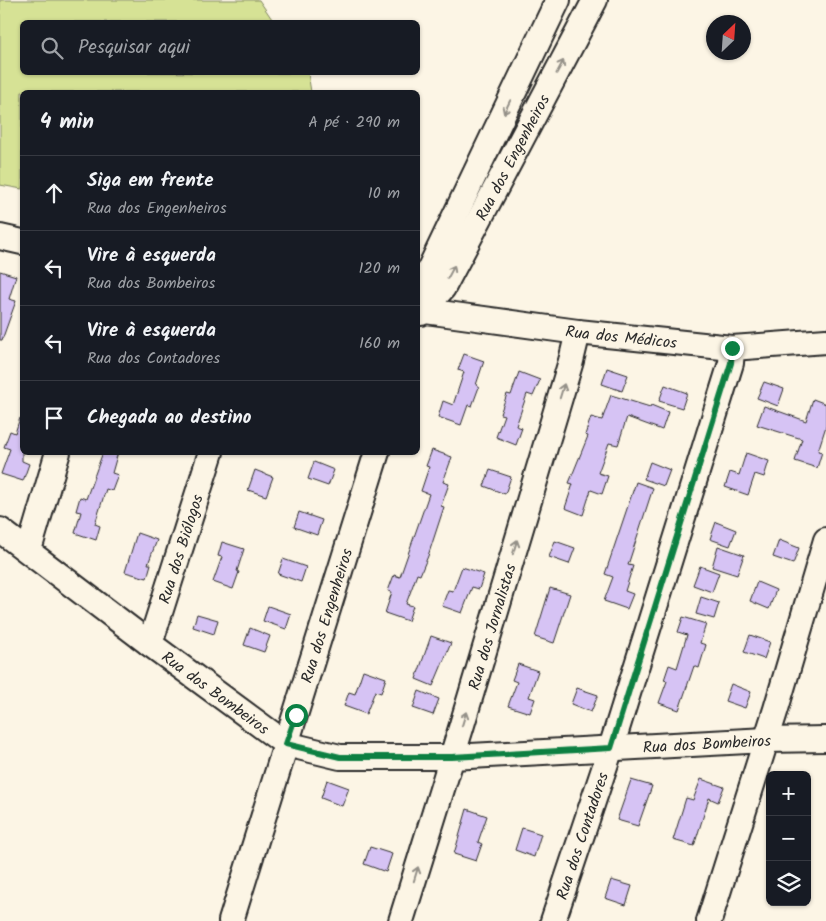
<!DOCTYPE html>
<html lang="pt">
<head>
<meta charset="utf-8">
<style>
  :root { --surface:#171b24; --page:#20242c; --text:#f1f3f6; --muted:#9ea1a6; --line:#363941 }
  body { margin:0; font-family:Kalam,sans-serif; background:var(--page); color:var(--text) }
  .controls { position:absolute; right:15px; bottom:15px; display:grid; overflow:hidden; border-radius:8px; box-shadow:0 1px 4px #0004 }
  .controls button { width:45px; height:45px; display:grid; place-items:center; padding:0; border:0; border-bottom:1px solid var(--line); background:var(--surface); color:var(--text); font:25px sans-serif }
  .compass { position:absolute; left:706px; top:15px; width:45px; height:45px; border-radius:50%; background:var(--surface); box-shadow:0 1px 4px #0004; rotate:25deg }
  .stop { position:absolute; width:15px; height:15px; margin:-11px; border:4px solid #0b8043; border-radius:50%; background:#fff }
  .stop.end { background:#0b8043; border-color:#fff; box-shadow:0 1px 5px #0008 }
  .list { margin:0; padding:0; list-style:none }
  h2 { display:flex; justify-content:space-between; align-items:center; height:65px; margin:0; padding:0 20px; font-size:21px }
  h2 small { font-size:16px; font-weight:400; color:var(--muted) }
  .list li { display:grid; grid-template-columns:32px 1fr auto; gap:15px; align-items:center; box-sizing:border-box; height:75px; padding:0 20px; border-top:1px solid var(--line) }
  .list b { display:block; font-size:19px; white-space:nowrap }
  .list p { margin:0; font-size:16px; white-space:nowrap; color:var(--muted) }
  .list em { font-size:16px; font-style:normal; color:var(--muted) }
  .icon { flex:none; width:28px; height:28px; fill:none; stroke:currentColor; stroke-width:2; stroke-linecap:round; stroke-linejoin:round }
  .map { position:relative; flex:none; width:826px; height:921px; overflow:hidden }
  .search { position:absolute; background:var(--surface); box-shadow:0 1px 4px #0004; left:20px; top:20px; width:400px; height:55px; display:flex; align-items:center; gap:12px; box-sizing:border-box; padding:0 18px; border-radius:8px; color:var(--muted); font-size:19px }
  .panel { position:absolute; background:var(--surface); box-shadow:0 1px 4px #0004; left:20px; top:90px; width:400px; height:365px; border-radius:8px }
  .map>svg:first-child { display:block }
</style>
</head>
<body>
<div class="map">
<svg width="826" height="921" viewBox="0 0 826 921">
  <rect width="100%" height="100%" fill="#fcf5e5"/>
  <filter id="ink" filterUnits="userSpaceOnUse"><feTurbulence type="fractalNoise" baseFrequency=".02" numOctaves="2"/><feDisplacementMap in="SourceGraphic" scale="10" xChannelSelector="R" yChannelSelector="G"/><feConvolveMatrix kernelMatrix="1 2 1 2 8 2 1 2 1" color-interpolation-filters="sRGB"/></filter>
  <g filter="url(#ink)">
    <!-- green -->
    <path fill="#d6e295" stroke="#808660" d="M0 0H259L274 22H22V72L308 73 311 92H22V189L0 185Z"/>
    <!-- building -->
    <path fill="#d6c3f4" stroke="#2b2b2b" d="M0 271 16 276 9 299 16 301 2 340H0Z
      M464 354 484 361 476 385 479 387 472 406 468 405 461 425 438 417 443 401 453 405 464 372 458 370Z
      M607 368 628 375 622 391 602 384Z
      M519 372 540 380 533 396 527 394 516 426 522 428 516 445 496 437 504 415 500 414 507 394 511 395Z
      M764 382 784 389 778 406 757 398Z
      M665 385 687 393 682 408 659 401Z
      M611 395 650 407 651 405 668 412 662 430 627 417 618 445 609 443 598 473 608 476 602 494 591 490 583 515 565 508 573 484 569 483 588 436 585 435 591 417 602 420Z
      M813 399 826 404V426L818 451 822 452 817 468 795 461 802 439 757 425 764 406 806 421Z
      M20 418 22 419V461L29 464 23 481 1 474 10 449 4 447 10 431 15 433Z
      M432 450 452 457 443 482 449 484 441 506 444 507 428 556 420 575 417 574 406 604 413 606 408 621 385 613 392 592 388 591 394 575 400 577 429 494 421 491 429 467 426 466Z
      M103 452H118L112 473 118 475 112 491 106 489 95 524 100 526 96 540 75 533 81 512 76 511 80 497 86 499Z
      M746 453 769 461 764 477 755 474 748 495 725 487 730 472 739 475Z
      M314 462 334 470 328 486 308 479Z
      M650 462 670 470 664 486 644 479Z
      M255 470 273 477 266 496 248 490Z
      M490 470 511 477 505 494 484 486Z
      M636 482 653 488 628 565 633 566 625 591 633 594 627 609 604 601 613 577 605 574Z
      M299 512 322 520 317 535 294 527Z
      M716 522 736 530 730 546 710 539Z
      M137 533 157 540 148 564H151L147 578 125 572Z
      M779 540 799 548 793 564 773 557Z
      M555 541 575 548 569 564 549 557Z
      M222 542 244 549 237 571 239 572 233 589 213 582 222 557 218 556Z
      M718 546 744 555 737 575 712 567Z
      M283 559 306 567 301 582 278 574Z
      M700 566 719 573 712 592 693 585Z
      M462 567 484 574 479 589 472 587 462 613 442 606 448 590 453 591Z
      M757 582 776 590 769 609 750 601Z
      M550 588 570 594 554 643 535 637Z
      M701 597 719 603 714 619 696 614Z
      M268 606 291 614 286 629 263 621Z
      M197 614 218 620 214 634 193 627Z
      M683 617 706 624 700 643 706 645 699 668 694 666 679 710 659 703 667 681 664 680 669 665 677 668 687 635 678 632Z
      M250 628 270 636 264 652 244 645Z
      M750 635 770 642 764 659 744 652Z
      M431 636 451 643 433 686 416 679Z
      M518 664 538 671 529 697 535 699 530 713 508 706 517 682 512 680Z
      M363 670 386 678 381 693 375 691 366 714 344 706 349 692 355 694Z
      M731 684 751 692 745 708 725 701Z
      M577 688 598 695 591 712 571 704Z
      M419 691 439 699 433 715 413 708Z
      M701 779 724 787 718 802 709 798 694 846 673 840 686 798 693 800Z
      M327 780 349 788 342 806 321 798Z
      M631 780 652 786 638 826 617 820Z
      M467 809 487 816 478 842 482 844 476 861 454 854Z
      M522 828 541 834 534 857 515 850Z
      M370 847 392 854 386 872 364 864Z
      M611 880 632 886 626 905 605 898Z"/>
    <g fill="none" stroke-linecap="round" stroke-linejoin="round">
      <defs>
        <g id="minor">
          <path d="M0 237 22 242"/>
          <path id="s1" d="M418 310 578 332 732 348 826 341"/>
          <path id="s2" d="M422 311 443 288 595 0"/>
          <path d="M421 313 428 272 558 0"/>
          <path id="s3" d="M0 530 150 644 286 744 340 757H452L766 740 826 739"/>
          <path d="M29 550 58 452"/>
          <path id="s4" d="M150 644 211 452"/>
          <path id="s5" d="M231 921 377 452"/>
          <path id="s6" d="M401 921 461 728 571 361 578 332"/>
          <path id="s7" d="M553 921 611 748 731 363 732 348"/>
          <path d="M709 921 776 709 826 540"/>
        </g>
      </defs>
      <!-- minor casing -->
      <use href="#minor" stroke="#2b2b2b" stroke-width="28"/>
      <!-- minor -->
      <use href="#minor" stroke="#fcf5e5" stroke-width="24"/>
    </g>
    <!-- one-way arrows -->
    <defs><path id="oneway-shaft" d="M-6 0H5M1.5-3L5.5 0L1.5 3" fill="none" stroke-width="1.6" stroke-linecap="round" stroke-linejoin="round" transform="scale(1.25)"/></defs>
    <g stroke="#949088">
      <use href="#oneway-shaft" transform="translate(560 67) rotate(-62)"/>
      <use href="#oneway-shaft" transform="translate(507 107) rotate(116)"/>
      <use href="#oneway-shaft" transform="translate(451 272) rotate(-62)"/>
      <use href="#oneway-shaft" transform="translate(562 391) rotate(-73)"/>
      <use href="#oneway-shaft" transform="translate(515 547) rotate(-73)"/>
      <use href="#oneway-shaft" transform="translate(464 719) rotate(-73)"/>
      <use href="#oneway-shaft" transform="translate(416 874) rotate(-73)"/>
    </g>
  </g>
  <g fill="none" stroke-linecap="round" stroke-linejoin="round" filter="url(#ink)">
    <!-- route -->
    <path stroke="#0b8043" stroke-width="6" d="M296 715 286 744 340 757H452L611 748 731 363 732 348"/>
  </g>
  <g text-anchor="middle" stroke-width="4" stroke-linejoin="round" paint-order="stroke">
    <!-- street labels -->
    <g font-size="16" fill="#2b2b2b" stroke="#fcf5e5">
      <text dy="6" stroke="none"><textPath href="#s2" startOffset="179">Rua dos Engenheiros</textPath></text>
      <text dy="6" stroke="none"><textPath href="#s1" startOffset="205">Rua dos Médicos</textPath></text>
      <text dy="6" stroke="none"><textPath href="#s4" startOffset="100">Rua dos Biólogos</textPath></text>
      <text dy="6" stroke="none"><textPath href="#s5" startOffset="320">Rua dos Engenheiros</textPath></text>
      <text dy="6" stroke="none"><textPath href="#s6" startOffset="308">Rua dos Jornalistas</textPath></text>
      <text dy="6" stroke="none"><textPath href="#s3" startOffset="270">Rua dos Bombeiros</textPath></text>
      <text dy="6" stroke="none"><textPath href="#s3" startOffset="780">Rua dos Bombeiros</textPath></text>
      <text dy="6" stroke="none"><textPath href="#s7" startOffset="90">Rua dos Contadores</textPath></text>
    </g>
  </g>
</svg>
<div class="controls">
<button>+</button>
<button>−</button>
<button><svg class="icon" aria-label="layers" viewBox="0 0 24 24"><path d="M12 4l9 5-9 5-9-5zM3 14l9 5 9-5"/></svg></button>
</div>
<svg class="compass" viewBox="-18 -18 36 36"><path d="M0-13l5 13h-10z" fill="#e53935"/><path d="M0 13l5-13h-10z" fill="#9ea1a6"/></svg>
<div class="stop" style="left:296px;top:715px"></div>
<div class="stop end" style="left:732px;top:348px"></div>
<div class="search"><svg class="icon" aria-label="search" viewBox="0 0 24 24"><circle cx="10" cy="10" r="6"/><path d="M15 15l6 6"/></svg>Pesquisar aqui</div>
<section class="panel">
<h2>4 min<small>A pé · 290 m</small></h2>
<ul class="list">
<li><svg class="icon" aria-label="ahead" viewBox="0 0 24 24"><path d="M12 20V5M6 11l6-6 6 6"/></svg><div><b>Siga em frente</b><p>Rua dos Engenheiros</p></div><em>10 m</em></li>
<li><svg class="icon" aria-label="left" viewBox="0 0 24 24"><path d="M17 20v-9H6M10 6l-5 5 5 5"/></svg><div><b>Vire à esquerda</b><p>Rua dos Bombeiros</p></div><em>120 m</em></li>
<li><svg class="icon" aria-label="left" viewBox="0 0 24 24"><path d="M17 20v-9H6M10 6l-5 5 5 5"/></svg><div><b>Vire à esquerda</b><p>Rua dos Contadores</p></div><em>160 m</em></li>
<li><svg class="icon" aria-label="arrive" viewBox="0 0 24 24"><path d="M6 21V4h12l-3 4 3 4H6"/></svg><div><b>Chegada ao destino</b></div></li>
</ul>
</section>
</div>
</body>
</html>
